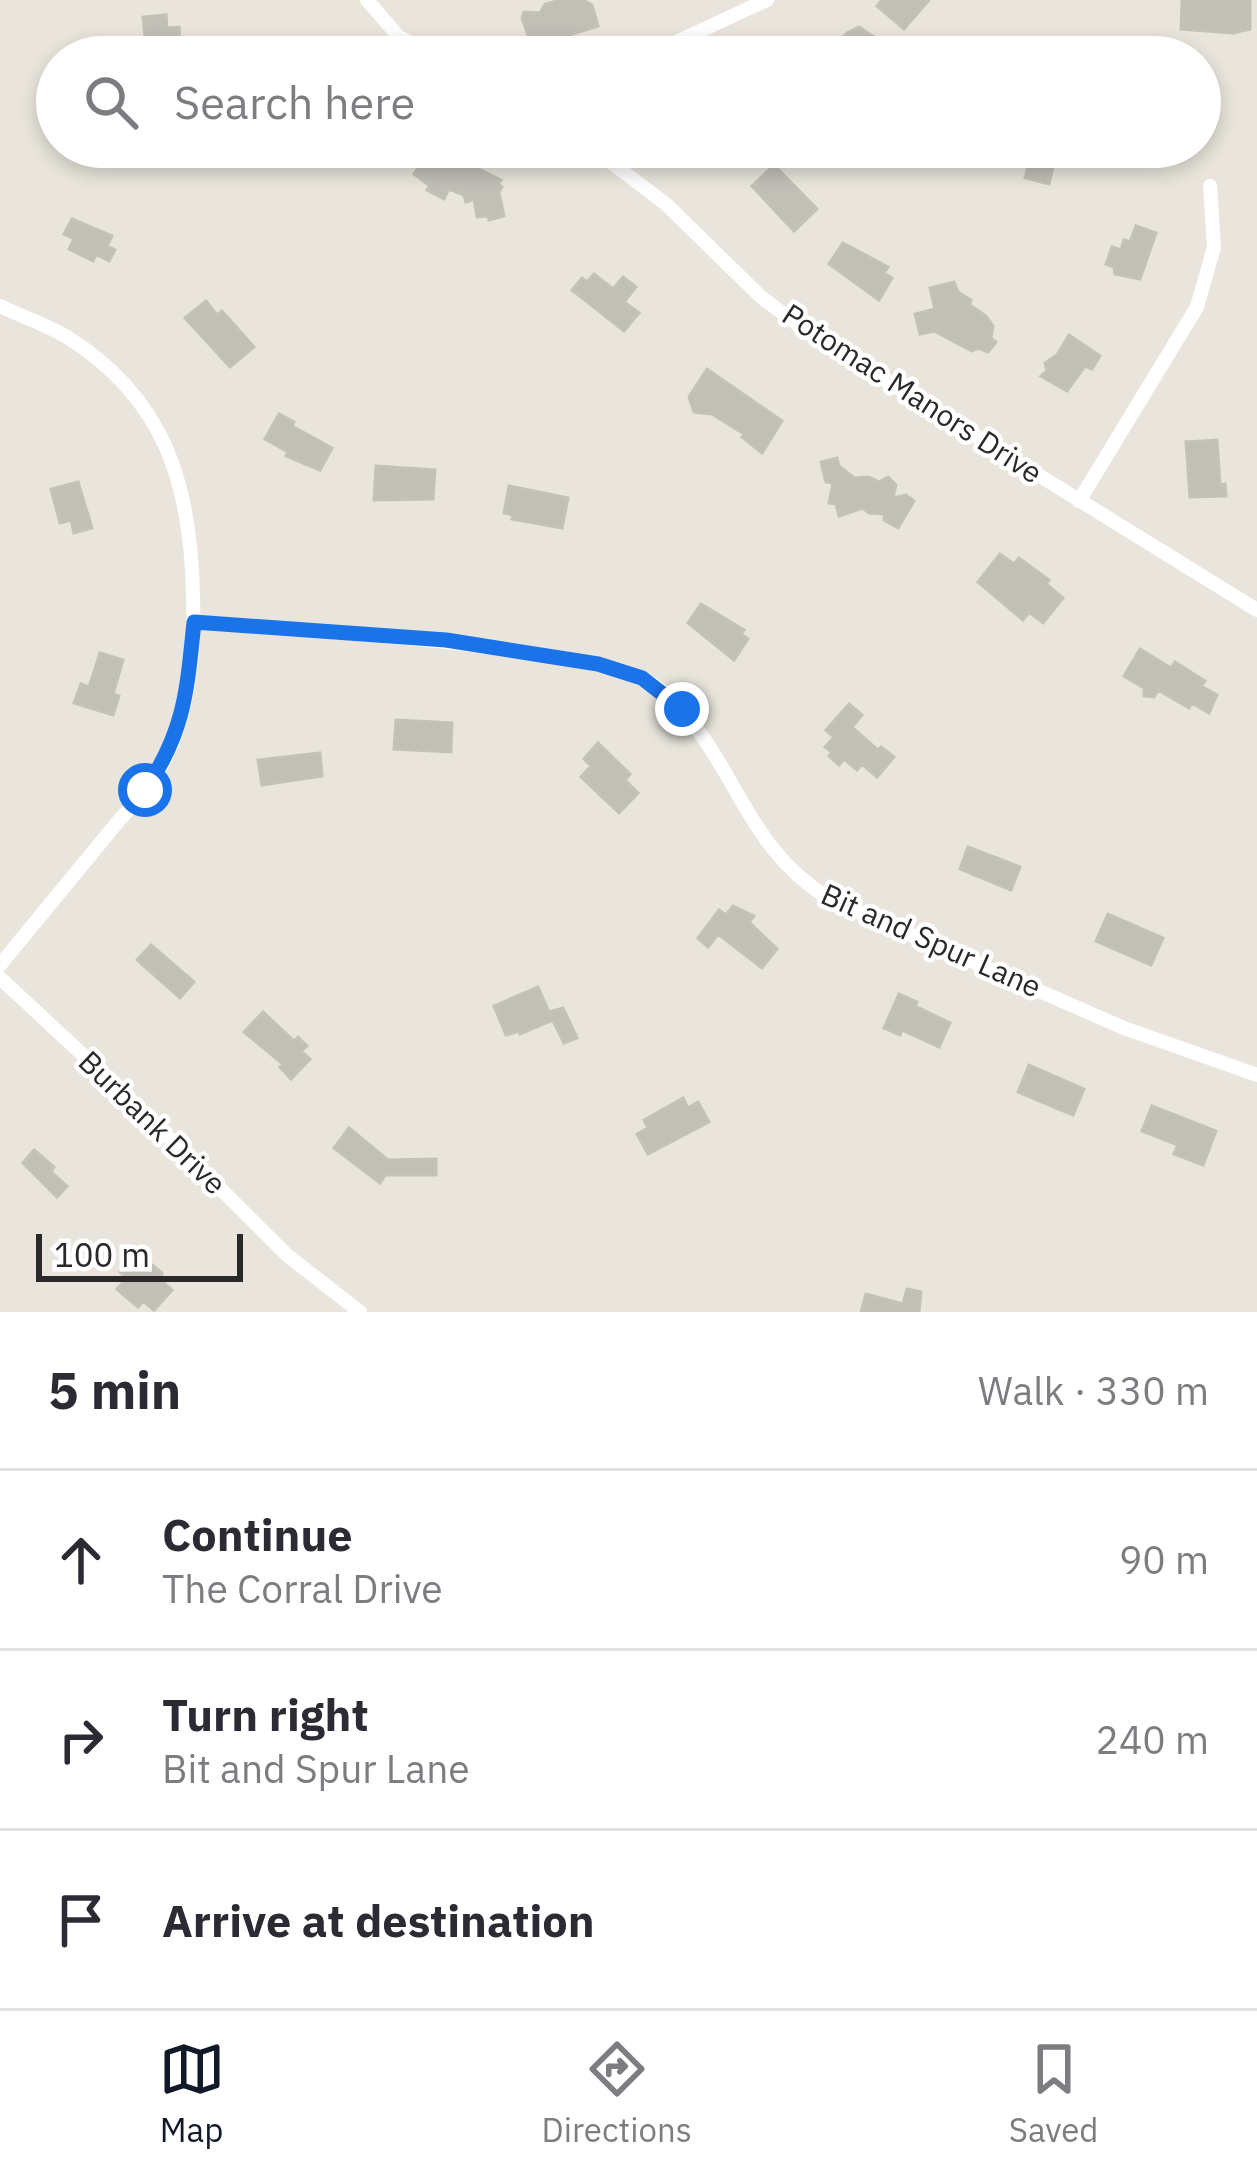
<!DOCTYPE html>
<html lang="en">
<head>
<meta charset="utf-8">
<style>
  :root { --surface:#fff; --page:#f7f7f7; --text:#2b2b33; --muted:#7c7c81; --line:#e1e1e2; --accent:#111827 }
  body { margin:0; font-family:"IBM Plex Sans",sans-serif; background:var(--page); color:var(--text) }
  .scale { position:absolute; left:36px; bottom:30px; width:207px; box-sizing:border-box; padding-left:12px; border:6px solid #292929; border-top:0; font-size:33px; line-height:42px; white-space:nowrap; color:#292929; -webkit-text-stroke:9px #fff; paint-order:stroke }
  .stop { position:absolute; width:36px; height:36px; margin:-27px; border:9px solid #1a73e8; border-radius:50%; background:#fff }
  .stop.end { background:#1a73e8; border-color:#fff; box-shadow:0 3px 12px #0008 }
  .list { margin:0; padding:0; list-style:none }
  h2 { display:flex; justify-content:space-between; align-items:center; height:156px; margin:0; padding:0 48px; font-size:51px }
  h2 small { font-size:39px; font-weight:400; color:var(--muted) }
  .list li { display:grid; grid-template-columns:78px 1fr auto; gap:36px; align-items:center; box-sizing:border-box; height:180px; padding:0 48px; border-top:3px solid var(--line) }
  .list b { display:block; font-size:45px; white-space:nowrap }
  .list p { margin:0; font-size:39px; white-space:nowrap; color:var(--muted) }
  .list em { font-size:39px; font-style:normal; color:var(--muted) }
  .icon { flex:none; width:66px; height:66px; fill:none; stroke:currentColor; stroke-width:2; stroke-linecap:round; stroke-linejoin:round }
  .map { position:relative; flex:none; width:1257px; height:1312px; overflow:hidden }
  .search { position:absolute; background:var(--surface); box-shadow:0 6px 18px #0003; left:36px; right:36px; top:36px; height:132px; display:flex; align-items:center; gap:30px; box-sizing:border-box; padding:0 42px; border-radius:66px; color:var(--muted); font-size:45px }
  .sheet { height:696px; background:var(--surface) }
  nav { display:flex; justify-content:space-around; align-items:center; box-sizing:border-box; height:168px; border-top:3px solid var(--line); background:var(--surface); font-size:33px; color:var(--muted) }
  nav a { display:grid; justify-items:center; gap:6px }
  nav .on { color:var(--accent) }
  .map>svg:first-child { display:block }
</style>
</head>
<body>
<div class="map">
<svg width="1257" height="1312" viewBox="0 0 1257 1312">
  <rect width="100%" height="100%" fill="#e9e5dc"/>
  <!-- building -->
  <path fill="#c2bfb7" stroke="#c4c1b6" stroke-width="3" d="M562 0H583L592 5 598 26 532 47 522 18 524 12 540 13 545 4Z
    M882 0H929L904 29 877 6Z
    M1182 0H1250V29L1233 33 1181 29Z
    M166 15 167 28 179 27 181 56 142 57V47L146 46 143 17Z
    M859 27 883 43 879 53 867 57H823L847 33Z
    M448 147H467L458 159 501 180 498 184 502 187 499 192 504 216 489 220 488 216 477 217 474 199 466 202 464 195 449 189 444 199 427 190 430 186 414 174 428 153 439 159Z
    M1024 147H1058L1049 184 1025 178 1029 164 1021 162Z
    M774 165 817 209 794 231 752 186Z
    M72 219 112 236 107 246 115 250 109 261 96 254 93 261 69 249 74 239 64 234Z
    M1136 226 1156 233 1140 279 1115 274 1114 267 1106 264 1112 247 1121 250 1124 240 1130 242Z
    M843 243 888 267 884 273 892 278 879 300 829 264Z
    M594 274 613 289 623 277 636 287 624 302 639 313 624 331 572 290 582 278 587 282Z
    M954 282 958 292 971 300 970 305 986 316 993 326 991 338 996 342 988 352 978 348 972 351 934 331 920 334 915 314 935 309 930 288Z
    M206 301 217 315 222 311 254 347 230 367 185 318Z
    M1069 335 1100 356 1092 369 1085 366 1067 391 1041 376 1047 371 1045 363 1057 355Z
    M707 369 782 421 762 453 742 437 744 434 712 414 694 412 689 397Z
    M279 414 294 422 292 426 332 448 320 470 286 456 288 452 265 439Z
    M1217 440 1220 485 1225 484 1226 496 1190 497 1186 442Z
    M837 458 839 466 854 478 869 477 879 482 888 477 896 485 893 498 906 495 914 501 898 528 884 520 885 514 869 513 863 508 839 516 836 504 829 503 833 483 826 482 821 462Z
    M376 466 435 470 433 499 374 500Z
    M78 482 92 528 74 533 71 520 60 523 51 489Z
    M509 486 568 498 562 528 512 519 513 515 504 513Z
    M1000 554 1014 564 1019 558 1049 580 1046 584 1063 598 1043 623 1029 612 1023 620 978 582Z
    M701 604 744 630 741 634 748 639 734 660 688 623Z
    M1140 649 1171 668 1175 662 1205 681 1201 686 1217 695 1209 713 1192 703 1189 708 1158 690 1154 697 1144 696V688L1124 676Z
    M100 653 123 660 113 694 119 696 113 715 74 703 81 684 89 687Z
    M849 704 862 715 852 727 878 750 881 747 894 757 877 777 862 764 857 770 844 759 839 765 829 756 832 752 825 747 834 737 826 730Z
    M396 720 452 723 451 752 394 749Z
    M598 743 630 774 625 780 638 793 619 813 581 777 591 766 584 759Z
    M320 753 322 776 262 785 258 760Z
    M968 847 1020 867 1011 890 960 869Z
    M733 906 754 916 749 922 777 949 762 968 718 934 708 947 698 938 719 910 726 915Z
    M1108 914 1163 938 1151 965 1096 941Z
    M151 945 194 982 180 998 137 960Z
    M538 987 549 1012 563 1008 577 1038 564 1043 550 1014 553 1020 520 1034 519 1031 506 1035 494 1006Z
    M899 994 917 1002 915 1006 950 1023 939 1047 902 1030 900 1035 884 1028Z
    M263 1012 294 1041 298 1037 307 1046 301 1051 310 1059 291 1079 280 1067 283 1064 244 1032Z
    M1029 1065 1084 1089 1073 1115 1018 1092Z
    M683 1098 688 1108 698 1102 709 1122 648 1154 637 1134 648 1128 644 1120Z
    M1152 1106 1216 1131 1203 1165 1174 1154 1178 1145 1142 1131Z
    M349 1128 388 1160 436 1159V1175H385L380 1183 334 1148Z
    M34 1150 54 1167 51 1172 67 1186 57 1197 23 1163Z
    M134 1256 149 1269 152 1265 162 1273 161 1280 172 1290 154 1310 143 1301 138 1307 117 1289 127 1278 120 1272Z
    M907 1289 921 1292 919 1312H861L866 1294 903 1304Z"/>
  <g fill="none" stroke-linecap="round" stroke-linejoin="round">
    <!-- minor -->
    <path stroke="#fff" stroke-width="14" d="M367 0 399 37 438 57
      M644 57 767 0
      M591 147 667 205 760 296 807 332 1257 610
      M0 306C22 317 46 324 67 337 166 399 191 486 193 596 195 649 190 708 166 757 154 784 130 807 111 830 74 875 37 920 0 965
      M1079 501 1197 307 1214 247 1210 186
      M194 622C303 631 413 635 521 652 561 658 600 662 637 676 654 683 669 695 681 709 740 776 748 849 831 900L1124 1028 1257 1075
      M0 978 124 1093 287 1255 360 1312"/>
  </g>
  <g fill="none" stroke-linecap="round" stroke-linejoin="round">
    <!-- route -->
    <path stroke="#1a73e8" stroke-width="15" d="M145 790C185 731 187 690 194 622L446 640 598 664 642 678 682 709"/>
  </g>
  <g text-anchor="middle" stroke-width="9" stroke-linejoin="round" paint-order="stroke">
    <!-- street labels -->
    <g font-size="30" fill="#292929" stroke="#fff">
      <text transform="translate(912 394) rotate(33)" y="10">Potomac Manors Drive</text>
      <text transform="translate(931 941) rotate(24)" y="10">Bit and Spur Lane</text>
      <text transform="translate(152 1123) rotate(44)" y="10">Burbank Drive</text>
    </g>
  </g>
</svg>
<div class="scale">100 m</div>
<div class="stop" style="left:145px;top:790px"></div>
<div class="stop end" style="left:682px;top:709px"></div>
<div class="search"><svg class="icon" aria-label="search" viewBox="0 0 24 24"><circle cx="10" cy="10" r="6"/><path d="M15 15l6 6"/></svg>Search here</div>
</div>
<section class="sheet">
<h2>5 min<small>Walk · 330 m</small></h2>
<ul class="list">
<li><svg class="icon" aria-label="ahead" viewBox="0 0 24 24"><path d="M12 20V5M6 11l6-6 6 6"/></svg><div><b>Continue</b><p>The Corral Drive</p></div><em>90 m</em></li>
<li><svg class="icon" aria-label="right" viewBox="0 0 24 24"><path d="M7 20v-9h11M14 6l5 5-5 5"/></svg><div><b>Turn right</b><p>Bit and Spur Lane</p></div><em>240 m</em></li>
<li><svg class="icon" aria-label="arrive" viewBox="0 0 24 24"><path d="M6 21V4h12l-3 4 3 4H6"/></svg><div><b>Arrive at destination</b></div></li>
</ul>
</section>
<nav>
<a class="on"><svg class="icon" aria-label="map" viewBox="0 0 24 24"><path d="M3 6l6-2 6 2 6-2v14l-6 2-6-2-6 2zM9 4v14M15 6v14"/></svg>Map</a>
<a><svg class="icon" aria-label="directions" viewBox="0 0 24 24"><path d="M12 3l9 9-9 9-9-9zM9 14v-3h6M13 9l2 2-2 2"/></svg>Directions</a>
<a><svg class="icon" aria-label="saved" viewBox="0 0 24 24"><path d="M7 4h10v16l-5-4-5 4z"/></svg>Saved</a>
</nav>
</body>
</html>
